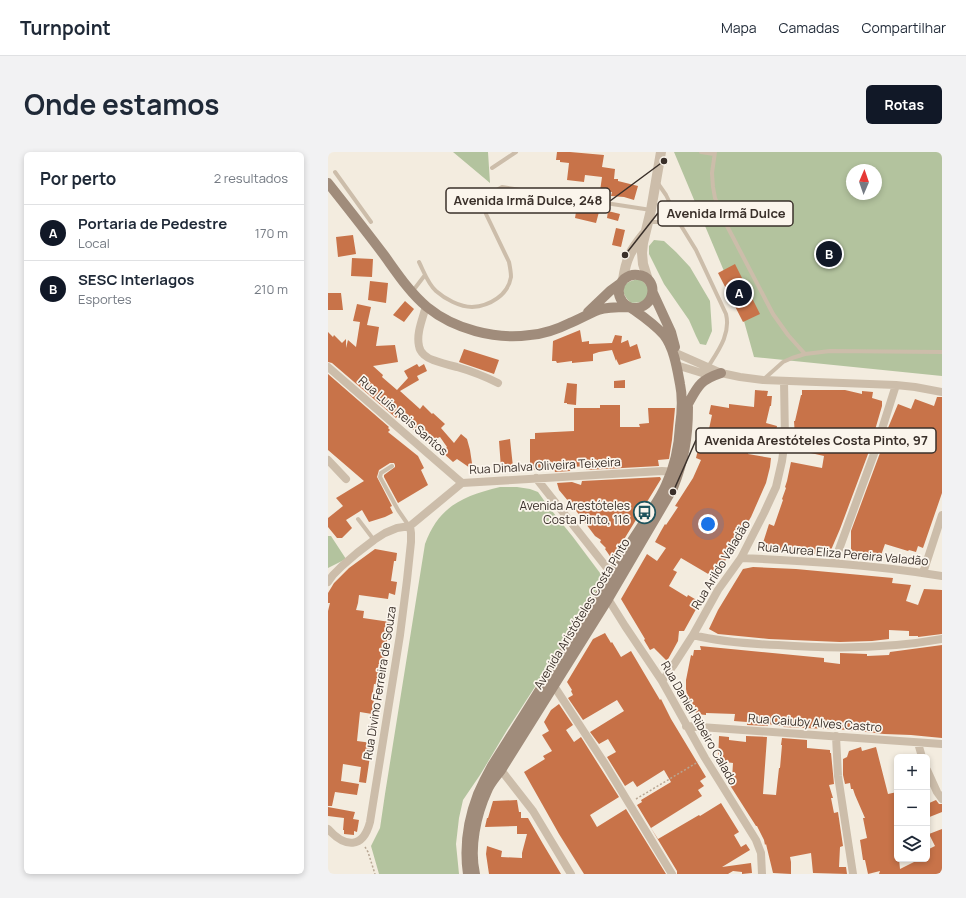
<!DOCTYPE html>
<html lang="pt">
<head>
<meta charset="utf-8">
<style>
  :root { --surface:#fff; --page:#f2f2f3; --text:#1f2937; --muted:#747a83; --line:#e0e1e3; --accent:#111827 }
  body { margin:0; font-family:Manrope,sans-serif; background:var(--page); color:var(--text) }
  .controls { position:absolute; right:12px; bottom:12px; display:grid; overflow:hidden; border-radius:6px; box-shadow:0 2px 6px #0003 }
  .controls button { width:36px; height:36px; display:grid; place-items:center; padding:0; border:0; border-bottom:1px solid var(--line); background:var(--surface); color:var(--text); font:20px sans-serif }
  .compass { position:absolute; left:518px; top:12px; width:36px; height:36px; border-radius:50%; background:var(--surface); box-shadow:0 2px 6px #0003; rotate:2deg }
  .you { position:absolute; left:380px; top:372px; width:14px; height:14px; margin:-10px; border:3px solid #fff; border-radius:50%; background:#1a73e8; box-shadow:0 0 0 6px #1a73e833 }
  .badge { display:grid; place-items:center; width:26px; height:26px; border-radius:50%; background:var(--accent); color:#fff; font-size:13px; font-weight:700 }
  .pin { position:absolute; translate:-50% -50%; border:2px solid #fff; box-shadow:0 1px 4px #0006 }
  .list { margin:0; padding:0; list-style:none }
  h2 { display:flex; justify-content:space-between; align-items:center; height:52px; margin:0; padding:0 16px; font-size:17px }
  h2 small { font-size:13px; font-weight:400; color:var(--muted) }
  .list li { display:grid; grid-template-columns:26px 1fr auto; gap:12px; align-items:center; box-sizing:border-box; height:56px; padding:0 16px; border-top:1px solid var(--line) }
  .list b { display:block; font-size:15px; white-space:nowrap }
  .list p { margin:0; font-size:13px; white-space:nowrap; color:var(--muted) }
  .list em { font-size:13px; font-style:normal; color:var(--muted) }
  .icon { flex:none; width:22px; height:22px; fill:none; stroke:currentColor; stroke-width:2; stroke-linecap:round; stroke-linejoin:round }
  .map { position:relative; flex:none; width:614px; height:722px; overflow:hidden; border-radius:6px }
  header { display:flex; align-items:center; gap:24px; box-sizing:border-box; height:56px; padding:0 20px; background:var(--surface); border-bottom:1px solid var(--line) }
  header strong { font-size:19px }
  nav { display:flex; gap:22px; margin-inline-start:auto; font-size:14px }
  .intro { display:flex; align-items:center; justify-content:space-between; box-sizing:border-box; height:96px; padding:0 24px }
  h1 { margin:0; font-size:28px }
  .button { padding:10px 18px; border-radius:6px; background:var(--accent); color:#fff; font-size:14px; font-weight:700 }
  main { display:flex; gap:24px; padding:0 24px }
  aside { flex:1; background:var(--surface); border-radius:6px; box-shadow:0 2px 6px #0003 }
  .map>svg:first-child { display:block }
</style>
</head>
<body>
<header>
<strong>Turnpoint</strong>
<nav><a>Mapa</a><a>Camadas</a><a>Compartilhar</a></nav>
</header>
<div class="intro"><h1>Onde estamos</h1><a class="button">Rotas</a></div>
<main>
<aside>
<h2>Por perto<small>2 resultados</small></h2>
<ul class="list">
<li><span class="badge">A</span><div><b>Portaria de Pedestre</b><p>Local</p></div><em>170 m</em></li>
<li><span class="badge">B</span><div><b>SESC Interlagos</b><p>Esportes</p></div><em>210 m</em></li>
</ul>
</aside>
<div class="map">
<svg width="614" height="722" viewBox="0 0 614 722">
  <rect width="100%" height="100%" fill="#f3ecdf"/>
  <!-- green -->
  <path fill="#b3c39e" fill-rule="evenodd" d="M125 0H160L162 31Z
    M346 0H614V224L426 205 414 162ZM524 18H548V42H524Z
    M326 88 336 89 348 100 362 115 382 149 384 179 378 193 372 192 368 184 361 168 336 132 321 102V94Z
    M312 127 319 132 321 140 316 150 303 151C290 139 294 129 312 127Z
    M172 335H189L202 337 210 340 220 354 245 385 272 421 275 427 234 493 179 578 152 623 135 648 131 666 128 692 131 722H51L43 694 52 676 57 642 97 392C111 354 135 344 172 335Z
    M0 384H3L18 407 0 416Z"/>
  <!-- building -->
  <path fill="#c87349" d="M229 0H242L276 3 274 15 287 17 286 27H290V29L310 34 306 48 296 45 283 44 284 40 272 39 274 25 257 23 256 30 239 28 241 11 232 10V8H228Z
    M247 50 254 51 253 56 271 60 268 71 247 66 248 60H245Z
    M280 59 292 62 290 69 279 66Z
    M288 76 297 78 293 95 284 93Z
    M25 83 28 102 10 105 8 85Z
    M24 106 45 107 44 125 23 124Z
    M407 112 432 162 415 170 390 121Z
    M42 129 60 131 58 151 40 148Z
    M0 141H13L15 158H0Z
    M77 149 86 157 76 170 65 163Z
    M29 152 43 155 39 173 51 175 48 194 67 193 70 210 45 214 55 223 54 225 69 238 80 226 76 219 89 212 91 215 96 212 99 219 89 224 91 228 72 239 92 257 95 253 104 262 105 261 117 272 113 276 126 291 133 282 139 287 142 298 145 318 129 307 125 310 114 300 119 295 112 285 101 290 69 265 68 266 4 211 0 210V180L5 185 6 183 14 191 18 187V196L20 188 28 195 32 170 25 169Z
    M252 178 254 190 261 189V192L284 191 287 183 294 184 293 191 300 188 302 195 309 192 313 206 291 213 288 207V209L284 198 271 200 265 202V209L244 211V209L229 211 228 209H224L225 189Z
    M136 197 171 208 166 222 131 210Z
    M0 222 61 275 60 276 62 278 60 280 90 304 96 316 93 318 100 333 70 351 56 325V323L67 315V313L66 311H62L51 318 49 325 64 354 62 355 65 361 57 365 41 370 34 358 18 368 24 376 14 386H9L0 375V366L15 354 8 346 36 329 0 298Z
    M297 228V236H286V229Z
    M239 231 249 232 248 253 239 252V251H236Z
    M427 238 440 239 439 244H444L443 254H442L438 271 449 274 446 292 423 287 420 302 443 306 442 315 438 331 423 365 387 426 353 406 345 418 349 420 341 434 359 445 360 443 372 450 356 479H351L350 489 339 509 326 496 322 498 316 488 317 487 293 447 319 402 329 409 338 396 327 390 333 379 337 372 338 373 350 355 347 354 365 326 373 308 368 306 375 276 381 277 384 263 381 262 383 253 401 256V252L426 255Z
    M474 238H517L534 242V239L545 240 544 246 554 249V254L540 302 512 377 503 398 499 403 433 397 441 372 446 374 455 348 454 347 458 336 457 335 459 329 463 310 494 316 496 304 465 297 467 285 466 269H467L473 243H474Z
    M609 245H614V341L595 396 590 394 588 400 581 398 580 399 557 392 552 406 529 404 523 397V379L552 301 560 276 570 252 583 257 587 247 606 254Z
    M272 253H292V275H312L311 272 321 271 320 256H347L344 288 341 307 330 308 331 314 258 318 260 314 243 315 242 319 227 320 226 316 202 318V287H207V281L246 279V256H272Z
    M182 287 185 315 173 316 171 289Z
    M332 325 333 327 284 407 277 397 278 396 272 390 273 388 267 384 246 356 231 338 229 331 244 330 253 333 254 329Z
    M47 397 69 401 68 409H66L63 429 69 430 67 443 61 441 60 447 31 443 30 451 28 458 36 459 35 466 62 470 53 533 46 532 44 547H46L44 562 32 560 29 589 44 591 38 631 31 630 33 615 15 612 13 629 31 632 29 643 7 640 4 654H0V459L2 451H0V441L6 431 21 416Z
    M425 415 468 417 565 426 564 431 583 433 578 449 590 453 596 437 614 438V482L590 485V484H581V479L561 478V487L544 489 512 490 441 487 390 482 381 477 390 458 415 417Z
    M277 481 283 491 284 490 293 505 303 499 332 548 333 547 343 567 378 625 372 629 376 634 370 638 374 644 323 676 330 687 371 663 372 664 393 651 411 680 406 683 413 695 418 692 422 698 394 715 423 711 424 721 414 722V720L405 719 400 722H349V719L309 653 314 650 313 648 343 630 336 618 309 635 305 629 297 634 279 605 288 600 280 587 271 592 262 580 296 559 289 548 255 568 240 546 245 543 243 539 244 538 239 530 265 487Z
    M614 493V586L583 583 556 582 521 578 455 575V574L440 572V574L419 573V570L406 569 407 562 378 561V563L368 562 367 553H361L358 537V528L363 503 365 504 366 498H373L372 494 496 506V510L512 512V501L539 502V504L561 503 562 500Z
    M231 552 245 573 238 578 246 590 253 585 291 645 262 663 269 675 298 657 338 722H256L231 682 196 620 217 607 215 604 224 599 214 583 221 579 216 570 223 558Z
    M391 584 401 585V588L418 590V584L439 585 435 642 448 643 451 616H452L454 593H453L454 586 479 588V596L502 598V601H503L506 632 501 633 505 646H503L506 661 510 660 515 694 512 695 511 715H518L519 722 485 721 483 701 462 705 463 710V722L445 721 438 692 437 693 436 688 429 674H428L398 627H404L405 611 390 609Z
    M533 595 534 599 548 595 560 642 569 640V708L571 707 572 717 592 707H599V698L607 694 601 682 614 677V722H551L552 719 540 722 537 708H535L532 688 539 686 535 666H537L527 643 525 637H523L522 631 517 632 515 623V607L519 605 521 599Z
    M189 648 191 660H193V666H200L215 692 233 722H161L158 702 159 694 174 699 173 705 194 706V701L199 682H189V674L157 675 159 666H160L165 649Z
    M608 648 611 652H614V660L599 666V652Z
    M0 655 27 660 25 667 31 668 29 680 26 679V683L16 682V678H15L16 666 0 664Z"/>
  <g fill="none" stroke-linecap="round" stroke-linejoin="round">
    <!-- path -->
    <path stroke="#b8a794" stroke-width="1.5" stroke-dasharray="2 2" stroke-linecap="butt" d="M308 647 370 610
      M37 695 40 700 47 722"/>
    <!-- service -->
    <path stroke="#ccbdaa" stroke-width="4" d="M373 0 386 2
      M387 0 384 21 385 35 387 46 398 72 445 162 460 183 477 202
      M164 16 188 0
      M7 20 43 70
      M329 30 338 43 352 72 368 98 398 162C403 182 390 199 380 215
      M321 70H345L352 72
      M91 110C96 120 100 132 108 139 117 147 132 155 144 155 162 154 180 143 183 125 183 120 182 115 181 110L158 62C158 48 162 41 174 35L323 58
      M84 140 97 123
      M436 227 455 210 464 206 477 202 502 199 614 200
      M64 314 53 321 52 325 70 358 81 374
      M30 367 46 388"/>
    <!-- minor -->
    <path stroke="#ccbdaa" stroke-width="8" d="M98 154C95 166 88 181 91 194 92 201 99 206 105 208 113 211 121 213 129 215 143 219 156 224 170 231
      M350 202 393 221 412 225 435 228 568 233 587 235 614 240
      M348 213 374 221H390
      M0 215 134 331
      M0 308 18 327
      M208 326 287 426
      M413 406C480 409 548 413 614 424
      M506 411 547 299 568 233
      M595 421 614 363
      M0 430 5 423 14 414 29 401 46 388 57 381 69 376 82 374 134 331 334 319 349 320
      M277 442 297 474 334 529 377 606 428 688 433 701 434 722
      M365 483C393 490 421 492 450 493 505 497 560 497 614 487
      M334 529 345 514 365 483 390 438 413 406 436 361 448 335 454 309 457 287 456 229
      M222 531 226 534 277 612 344 722
      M358 574 614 592
      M508 584 510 624 525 722
      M590 591 594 605
      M168 616 173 618 205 659 243 722
      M599 618 609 640 614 647
      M0 677C17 696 35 697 42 670L72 483 79 428 83 390V381L82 374"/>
    <!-- tertiary -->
    <path stroke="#ccbdaa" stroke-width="10" d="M295 128C298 106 303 98 316 82
      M320 128 315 112 314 101 315 91 323 58 333 0"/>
    <!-- secondary -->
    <path stroke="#a08c7b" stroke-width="10" d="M0 31C19 55 38 79 56 103 69 121 82 141 99 155 126 177 167 188 202 183 215 182 230 177 242 171 252 167 260 162 270 158 279 155 290 155 300 155
      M325 141 343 180 347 195
      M260 160 282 139 293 131
      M360 252C370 234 372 228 393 221
      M140 722C136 695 140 668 150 642 154 633 159 623 164 614L274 439C287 414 302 392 317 369 324 357 333 345 338 333 347 314 351 294 352 274 354 260 355 246 352 232 349 216 346 196 336 183 328 174 316 165 306 158 302 155 297 154 294 149 289 142 290 133 296 127 300 124 305 122 310 123 332 125 328 158 304 156
      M147 722C141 696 148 663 159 639 162 631 168 625 173 618L280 447 345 336C356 308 360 286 360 255"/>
  </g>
  <!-- icons -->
  <defs>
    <symbol id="bus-ring" viewBox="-11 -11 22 22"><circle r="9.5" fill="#fbf5ec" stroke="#1e535c" stroke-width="1.5"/><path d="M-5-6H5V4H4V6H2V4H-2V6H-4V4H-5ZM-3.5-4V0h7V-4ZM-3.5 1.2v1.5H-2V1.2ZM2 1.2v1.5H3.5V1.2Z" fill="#1e535c"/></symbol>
  </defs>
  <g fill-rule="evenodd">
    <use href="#bus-ring" x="304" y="348" width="25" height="25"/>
  </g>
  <g text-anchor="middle" stroke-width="3.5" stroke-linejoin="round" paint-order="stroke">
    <!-- street labels -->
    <g font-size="12" fill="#3a302a" stroke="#fbf5ec">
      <text transform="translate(75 264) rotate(41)" y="4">Rua Luis Reis Santos</text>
      <text transform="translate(217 314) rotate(-3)" y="4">Rua Dinalva Oliveira Teixeira</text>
      <text transform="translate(515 402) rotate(5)" y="4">Rua Aurea Eliza Pereira Valadão</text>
      <text transform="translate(393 413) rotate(-59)" y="4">Rua Arildo Valadão</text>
      <text transform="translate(254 462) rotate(-59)" y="4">Avenida Aristóteles Costa Pinto</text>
      <text transform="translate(52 531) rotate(-81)" y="4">Rua Divino Ferreira de Souza</text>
      <text transform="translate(371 571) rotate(60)" y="4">Rua Daniel Ribeiro Calado</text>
      <text transform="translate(487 571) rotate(4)" y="4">Rua Caiuby Alves Castro</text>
    </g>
    <!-- poi labels -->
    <g font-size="12" fill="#3a302a" stroke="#fbf5ec" text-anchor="end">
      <text x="302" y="358">Avenida Arestóteles<tspan x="302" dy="14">Costa Pinto, 116</tspan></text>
    </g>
  </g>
  <!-- callouts -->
  <path fill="none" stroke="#3a302a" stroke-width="1.5" d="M336 9L282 49M297 103L330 61M345 340L368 288"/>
  <g fill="#3a302a" stroke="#fbf5ec" stroke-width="1.5">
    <circle cx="336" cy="9" r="4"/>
    <circle cx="297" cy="103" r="4"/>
    <circle cx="345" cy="340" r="4"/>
  </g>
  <g fill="#fbf5ec" stroke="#3a302a" stroke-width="1.5">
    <rect x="118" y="36" width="164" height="25" rx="4"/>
    <rect x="330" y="49" width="135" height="25" rx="4"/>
    <rect x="368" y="276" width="240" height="25" rx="4"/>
  </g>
  <g font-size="13" text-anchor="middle" font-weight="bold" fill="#3a302a">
    <text x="200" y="53">Avenida Irmã Dulce, 248</text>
    <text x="398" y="66">Avenida Irmã Dulce</text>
    <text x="488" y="293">Avenida Arestóteles Costa Pinto, 97</text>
  </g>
</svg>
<div class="controls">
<button>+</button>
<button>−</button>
<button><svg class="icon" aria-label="layers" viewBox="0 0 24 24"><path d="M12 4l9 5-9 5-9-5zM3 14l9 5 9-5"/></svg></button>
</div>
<svg class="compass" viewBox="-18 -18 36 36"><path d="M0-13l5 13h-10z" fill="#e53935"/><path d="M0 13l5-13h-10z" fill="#747a83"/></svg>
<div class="you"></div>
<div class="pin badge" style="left:411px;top:141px">A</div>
<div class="pin badge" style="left:501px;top:102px">B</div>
</div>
</main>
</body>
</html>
